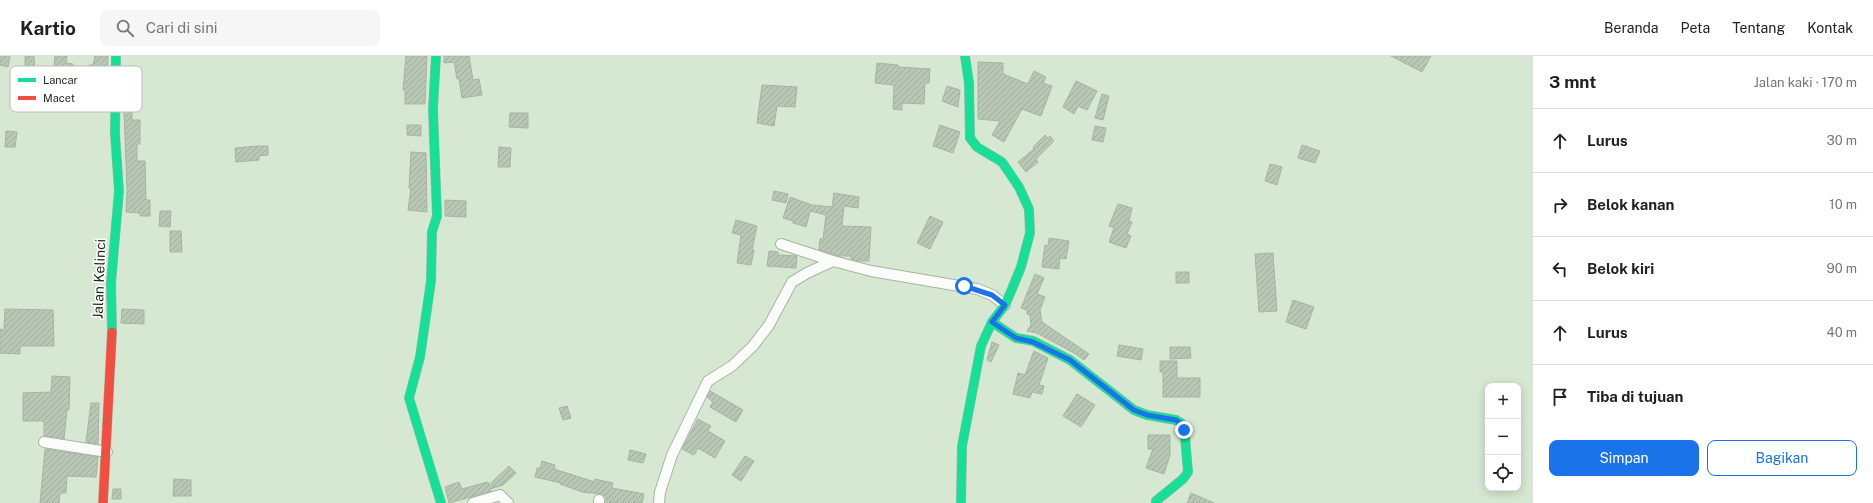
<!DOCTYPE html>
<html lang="id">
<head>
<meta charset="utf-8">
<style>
  :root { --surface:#fff; --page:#f6f6f6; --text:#222; --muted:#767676; --line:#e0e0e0; --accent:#1a73e8 }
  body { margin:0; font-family:"Public Sans",sans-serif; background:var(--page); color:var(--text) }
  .controls { position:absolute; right:12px; bottom:12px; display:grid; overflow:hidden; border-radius:8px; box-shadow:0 2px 10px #0003 }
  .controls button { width:36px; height:36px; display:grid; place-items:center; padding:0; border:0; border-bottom:1px solid var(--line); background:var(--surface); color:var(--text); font:20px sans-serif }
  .stop { position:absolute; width:12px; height:12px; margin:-9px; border:3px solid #1a73e8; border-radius:50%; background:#fff }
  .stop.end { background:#1a73e8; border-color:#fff; box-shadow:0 1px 4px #0008 }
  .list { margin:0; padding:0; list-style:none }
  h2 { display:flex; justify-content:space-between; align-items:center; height:52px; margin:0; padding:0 16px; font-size:17px }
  h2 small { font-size:13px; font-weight:400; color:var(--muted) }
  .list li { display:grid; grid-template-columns:26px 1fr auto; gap:12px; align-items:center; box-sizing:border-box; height:64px; padding:0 16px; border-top:1px solid var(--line) }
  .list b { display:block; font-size:15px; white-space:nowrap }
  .list em { font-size:13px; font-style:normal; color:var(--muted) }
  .actions { display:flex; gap:8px; padding:12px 16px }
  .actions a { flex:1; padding:9px 0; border:1px solid var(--accent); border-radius:8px; text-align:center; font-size:14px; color:var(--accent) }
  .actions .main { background:var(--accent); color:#fff }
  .icon { flex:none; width:22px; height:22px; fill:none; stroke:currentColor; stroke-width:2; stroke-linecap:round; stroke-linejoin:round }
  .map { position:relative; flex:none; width:1533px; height:447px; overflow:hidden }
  header { display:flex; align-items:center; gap:24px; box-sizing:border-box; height:56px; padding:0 20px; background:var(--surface); border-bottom:1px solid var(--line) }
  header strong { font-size:19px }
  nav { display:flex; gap:22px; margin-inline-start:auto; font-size:14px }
  .search { width:280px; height:36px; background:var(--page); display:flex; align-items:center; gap:10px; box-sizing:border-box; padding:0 14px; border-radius:8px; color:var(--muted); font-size:15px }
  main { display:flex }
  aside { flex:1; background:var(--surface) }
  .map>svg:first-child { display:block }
</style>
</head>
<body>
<header>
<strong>Kartio</strong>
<div class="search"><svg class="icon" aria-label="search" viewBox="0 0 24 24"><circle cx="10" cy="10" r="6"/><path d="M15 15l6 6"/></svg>Cari di sini</div>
<nav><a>Beranda</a><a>Peta</a><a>Tentang</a><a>Kontak</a></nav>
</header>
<main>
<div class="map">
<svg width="1533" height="447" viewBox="0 0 1533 447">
  <defs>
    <pattern id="building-hatch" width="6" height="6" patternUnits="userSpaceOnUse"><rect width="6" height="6" fill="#b9c8b6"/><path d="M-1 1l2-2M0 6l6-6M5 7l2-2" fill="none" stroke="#9eac9c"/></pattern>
  </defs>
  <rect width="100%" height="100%" fill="#d6e8d1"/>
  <!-- building -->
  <path fill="url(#building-hatch)" stroke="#a6b4a3" d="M0 0H10L8 11 0 9Z
    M25 0H34L35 18H25Z
    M55 0H67L66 7 73 8 71 20 53 18Z
    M95 0H108L107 24 88 23 89 9H93Z
    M406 0H427L425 48H405V34H403Z
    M444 0H469L473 24 479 23 482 39 462 42 459 23H457L454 6 444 7Z
    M1391 0H1431L1422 16Z
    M978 6 1003 7V18L1028 28 1034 15 1046 21 1043 27 1052 30 1041 60 1022 53 1004 86 992 79 1000 65 978 63Z
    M877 7 898 9V11L930 13 929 27H925L924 48 902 47V54L893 53 894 29 875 27Z
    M1076 25 1097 35 1087 54 1078 50 1074 58 1063 51Z
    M762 29 797 31 795 51 777 50 774 70 757 67Z
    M947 30 960 34 958 51 942 45Z
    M1102 38 1109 40 1103 64 1095 62Z
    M124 54 132 55V64H140V88H137V105H145L146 144H150V160H140V157L126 156 127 134Z
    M510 57H528V72L509 71Z
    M407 69H421V80L407 79Z
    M940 69 960 76 953 97 933 90Z
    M1095 70 1106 72 1103 86 1092 84Z
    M6 75 17 76 15 91H5Z
    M1045 79 1048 82 1050 80 1054 85 1036 103 1038 106 1026 116 1018 106 1034 93 1033 91Z
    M1302 89 1320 95 1315 107 1298 102Z
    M258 90H268V99L259 100V104L236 106 235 92Z
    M499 91 511 92 510 111H498Z
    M411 96 426 97 427 156 408 154 411 132H409Z
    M1270 108 1282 111 1277 129 1265 125Z
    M774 135 788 138 786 147 772 144Z
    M834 137 859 141 858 152 844 150 842 170 871 171 869 205H858L851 203V200H838L819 194 820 183H823L826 159 810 155 806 171 793 167V165L783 162 790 141 812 149 832 151Z
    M445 144 466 145V161L445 160Z
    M1118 148 1132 152 1129 165 1132 166 1127 178 1131 180 1126 192 1109 186 1114 172 1109 170Z
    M160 155H171L170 171 159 170Z
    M930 160 943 166 930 193 917 187Z
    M736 164 757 170 752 194H754L751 209 737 207 741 179 732 177Z
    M170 175H181L182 196H170Z
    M1049 182 1069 185 1066 203 1060 202 1059 213 1042 211 1045 189 1048 190Z
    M769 195 778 196V199L797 200 796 212 767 210Z
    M1273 197 1277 255 1259 256 1255 198Z
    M1176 216H1189V227H1176Z
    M1035 218 1044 222 1037 238 1045 241 1040 254 1042 266 1089 298 1084 304 1074 297 1037 277 1027 275 1031 269 1030 259 1027 258V254L1021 252Z
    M1293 244 1314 251 1306 273 1286 266Z
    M5 253 53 254 54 290H20V298L0 297V273L4 274Z
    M122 253 144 254V268L121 267Z
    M992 286 999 289 991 306 987 304Z
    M1119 289 1143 293 1141 304 1117 300Z
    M1170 291H1190L1191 302 1170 303Z
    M1034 295 1048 302 1039 329 1044 330 1042 338 1032 336 1030 342 1013 338 1018 317 1025 319Z
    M1160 305H1177V322H1200V341H1163V316H1160Z
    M52 320 70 321 69 354H67L64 383 44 380V365H23V337L51 336Z
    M710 335 743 354 736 366 710 351 713 346 707 341Z
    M1077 338 1095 349 1081 371 1063 360Z
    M91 347H99L98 388 86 386Z
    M567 350 571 362 563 364 559 352Z
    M698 363 711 370 708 375 725 385 715 402 698 392 694 399 682 393Z
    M1148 379H1170V399L1164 418 1146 412 1153 393H1148Z
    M45 393 98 401 96 421 67 420 66 437H60L59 447H40Z
    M630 394 646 398 643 407 628 404Z
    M745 400 754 405 741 425 732 419Z
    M542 405 555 409 554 413 595 426V423L613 427 612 432 644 438 642 447H606V441L602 438 582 436 560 428 561 427 535 421 537 412H540Z
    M509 410 516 417 503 429 490 433 491 435 449 447 445 431 459 426 462 433 488 426 489 429Z
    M174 423 191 424V440H173Z
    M113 433H121V443H112Z
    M1191 437 1214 447H1187Z"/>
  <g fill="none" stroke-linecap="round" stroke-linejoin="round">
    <defs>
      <path id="street" d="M781 188 833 205 871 215 977 233 992 239 1005 249
        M44 386 107 396
        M599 444V447
        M473 447 500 439 508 447
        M659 447 660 436 672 399 708 325 732 310 753 290 769 269 792 226 807 217 833 205"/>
      <path id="fast" d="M436 0 433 53 437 160 432 176 431 225 420 301 409 342 441 447
        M992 266 1016 282 1033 285 1070 304 1134 354 1147 359 1176 364 1181 367 1185 381 1188 416 1183 423 1156 445
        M112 276 111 227 119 135 115 78 116 0
        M961 447 962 390 981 290 992 266 1005 249 1012 233 1021 211 1030 177 1029 153 1019 131 1002 106 977 91 970 82 969 27 965 0"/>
      <path id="jam" d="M103 447 112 276"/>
    </defs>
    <!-- street casing -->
    <use href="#street" stroke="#a7b5a3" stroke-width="12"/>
    <!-- fast casing -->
    <use href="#fast" stroke="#a7b5a3" stroke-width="10"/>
    <!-- jam casing -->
    <use href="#jam" stroke="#a7b5a3" stroke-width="10"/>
    <!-- street -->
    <use href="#street" stroke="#f9fcf8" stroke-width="10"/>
    <!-- fast -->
    <use href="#fast" stroke="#16e098" stroke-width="9"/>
    <!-- jam -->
    <use href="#jam" stroke="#f24e42" stroke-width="9"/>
  </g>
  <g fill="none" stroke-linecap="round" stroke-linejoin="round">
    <!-- route -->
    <path stroke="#1a73e8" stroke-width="5" d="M964 230 992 239 1005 249 992 266 1016 282 1033 286 1070 304 1134 354 1147 359 1176 364 1181 368 1184 374"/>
  </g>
  <g text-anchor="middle" stroke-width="3" stroke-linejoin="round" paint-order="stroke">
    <!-- street labels -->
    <g font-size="14" fill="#1b2718" stroke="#fff">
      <text transform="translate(99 223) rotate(-88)" y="5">Jalan Kelinci</text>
    </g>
  </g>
  <!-- legend -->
  <rect x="10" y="10" width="132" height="46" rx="6" fill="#fff" stroke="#bbbeba" stroke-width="1"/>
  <rect x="18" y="22" width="18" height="4" fill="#16e098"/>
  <rect x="18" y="40" width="18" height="4" fill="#f24e42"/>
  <g font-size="11" fill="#1b2718">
    <text x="43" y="28">Lancar</text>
    <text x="43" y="46">Macet</text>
  </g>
</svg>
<div class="controls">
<button>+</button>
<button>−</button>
<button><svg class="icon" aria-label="locate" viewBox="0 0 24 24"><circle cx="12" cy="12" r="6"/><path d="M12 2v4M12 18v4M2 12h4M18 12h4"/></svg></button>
</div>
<div class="stop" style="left:964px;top:230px"></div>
<div class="stop end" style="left:1184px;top:374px"></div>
</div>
<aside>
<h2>3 mnt<small>Jalan kaki · 170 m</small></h2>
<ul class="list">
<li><svg class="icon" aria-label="ahead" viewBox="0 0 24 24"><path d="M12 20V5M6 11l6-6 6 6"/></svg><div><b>Lurus</b></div><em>30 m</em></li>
<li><svg class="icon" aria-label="right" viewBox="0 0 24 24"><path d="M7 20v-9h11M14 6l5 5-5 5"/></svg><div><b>Belok kanan</b></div><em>10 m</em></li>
<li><svg class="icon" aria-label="left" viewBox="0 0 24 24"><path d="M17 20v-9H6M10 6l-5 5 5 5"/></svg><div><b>Belok kiri</b></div><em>90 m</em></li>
<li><svg class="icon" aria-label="ahead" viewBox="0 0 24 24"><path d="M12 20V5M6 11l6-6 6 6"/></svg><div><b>Lurus</b></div><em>40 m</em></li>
<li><svg class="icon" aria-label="arrive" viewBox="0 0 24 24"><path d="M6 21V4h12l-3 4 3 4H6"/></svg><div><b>Tiba di tujuan</b></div></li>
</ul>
<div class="actions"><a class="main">Simpan</a><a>Bagikan</a></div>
</aside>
</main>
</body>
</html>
